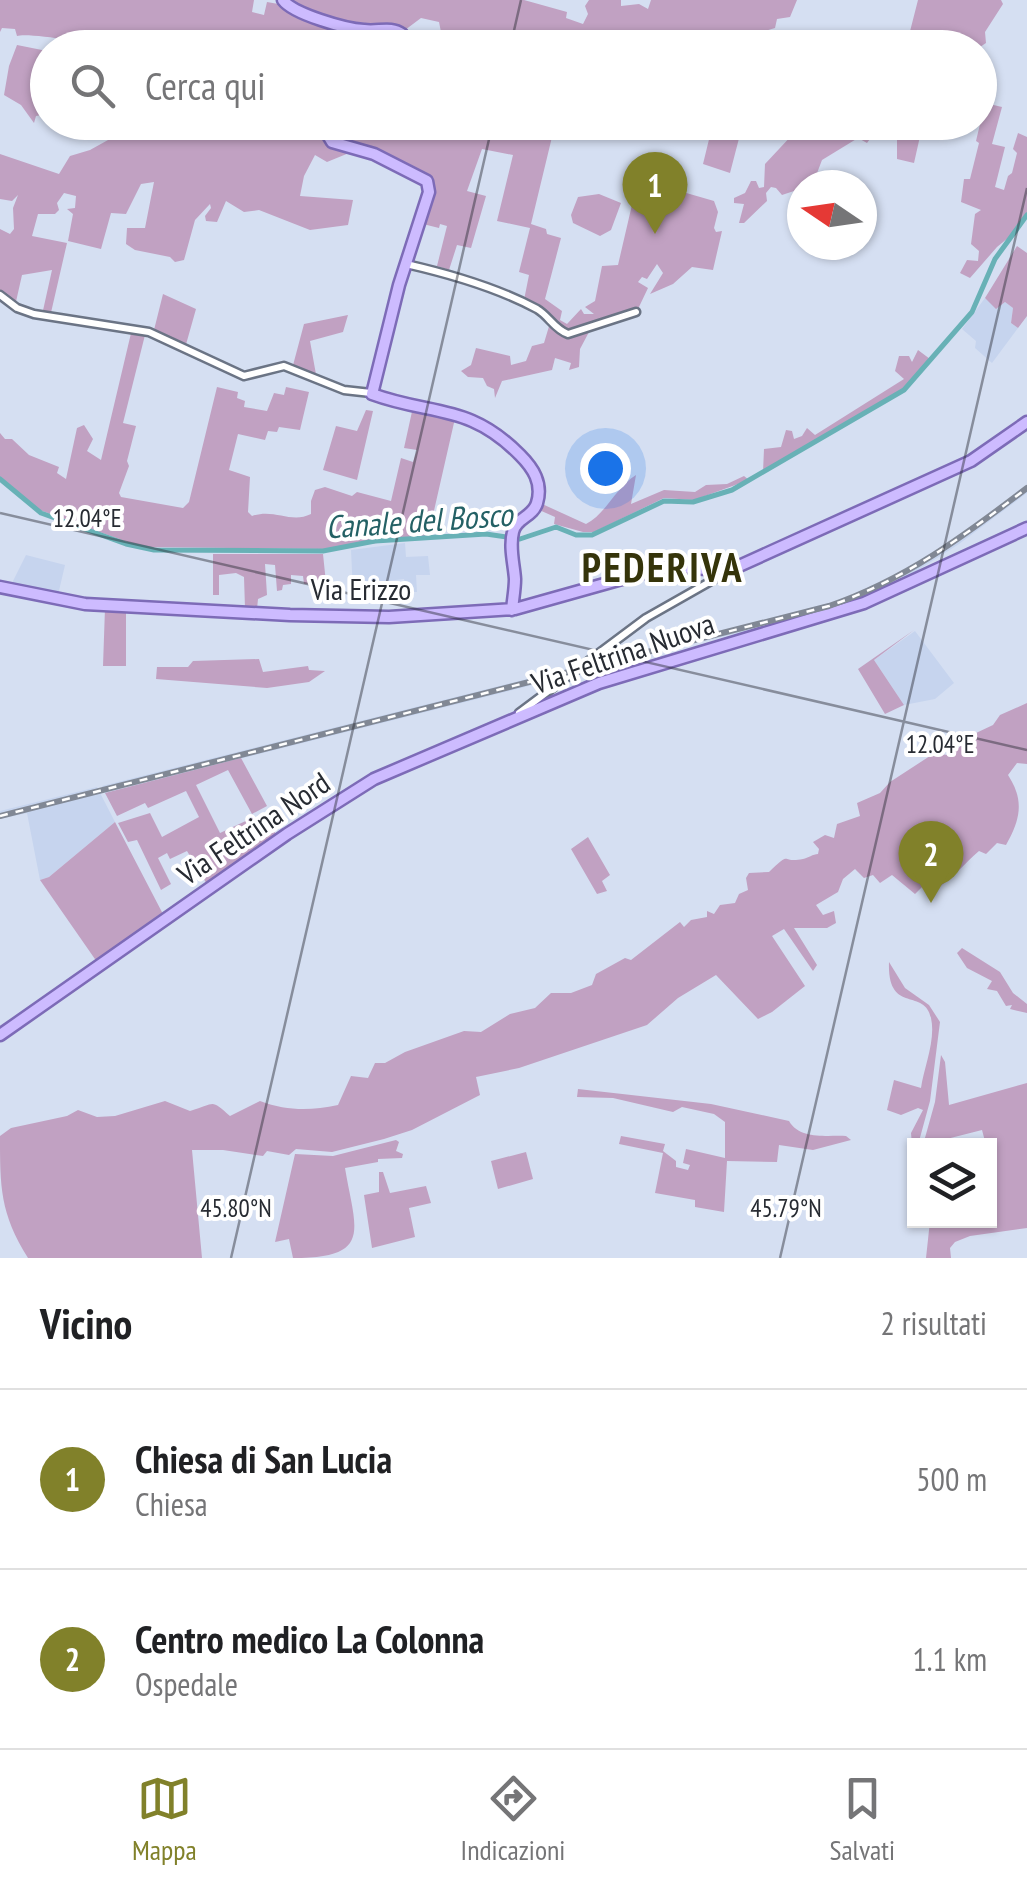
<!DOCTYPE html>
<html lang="it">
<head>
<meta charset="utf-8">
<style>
  :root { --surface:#fff; --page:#f2f2f2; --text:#202124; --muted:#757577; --line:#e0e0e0; --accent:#81812a }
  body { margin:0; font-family:"PT Sans Narrow",sans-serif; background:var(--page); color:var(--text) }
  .controls { position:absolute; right:30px; bottom:30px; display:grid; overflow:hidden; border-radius:0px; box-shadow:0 2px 8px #0004 }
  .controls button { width:90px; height:90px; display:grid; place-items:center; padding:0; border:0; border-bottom:2px solid var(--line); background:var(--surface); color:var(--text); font:50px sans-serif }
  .compass { position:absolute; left:787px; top:170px; width:90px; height:90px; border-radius:50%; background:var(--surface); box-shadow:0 2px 8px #0004; rotate:283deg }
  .you { position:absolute; left:605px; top:468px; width:35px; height:35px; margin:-25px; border:8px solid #fff; border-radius:50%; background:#1a73e8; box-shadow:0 0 0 15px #1a73e833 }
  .badge { display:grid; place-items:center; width:65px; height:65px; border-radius:50%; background:var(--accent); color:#fff; font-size:32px; font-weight:700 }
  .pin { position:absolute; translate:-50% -82px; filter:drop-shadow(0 2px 5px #0008) }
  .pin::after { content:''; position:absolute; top:52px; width:35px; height:30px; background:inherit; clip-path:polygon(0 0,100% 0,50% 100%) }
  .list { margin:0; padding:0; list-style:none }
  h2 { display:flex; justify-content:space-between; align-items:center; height:130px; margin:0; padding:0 40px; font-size:42px }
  h2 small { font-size:32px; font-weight:400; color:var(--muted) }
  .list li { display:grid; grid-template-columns:65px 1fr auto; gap:30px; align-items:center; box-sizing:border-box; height:180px; padding:0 40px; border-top:2px solid var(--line) }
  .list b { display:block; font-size:38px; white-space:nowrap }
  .list p { margin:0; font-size:32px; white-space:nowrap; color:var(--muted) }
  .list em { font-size:32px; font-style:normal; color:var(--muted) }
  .icon { flex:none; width:55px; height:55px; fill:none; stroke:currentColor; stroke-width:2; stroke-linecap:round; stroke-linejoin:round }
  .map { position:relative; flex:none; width:1027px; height:1258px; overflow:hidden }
  .search { position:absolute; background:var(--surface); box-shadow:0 2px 8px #0004; left:30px; right:30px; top:30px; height:110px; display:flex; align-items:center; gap:25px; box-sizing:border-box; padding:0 35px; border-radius:55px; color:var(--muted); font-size:38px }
  .sheet { height:490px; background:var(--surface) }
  nav { display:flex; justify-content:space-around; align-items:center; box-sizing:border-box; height:140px; border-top:2px solid var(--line); background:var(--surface); font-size:28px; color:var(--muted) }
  nav a { display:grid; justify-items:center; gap:5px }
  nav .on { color:var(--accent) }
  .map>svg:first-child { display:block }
</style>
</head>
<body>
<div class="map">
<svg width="1027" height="1258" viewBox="0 0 1027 1258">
  <rect width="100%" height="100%" fill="#d5dff2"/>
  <!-- built -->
  <path fill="#c6d4ee" d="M985 298 996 308 1005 302 1013 308 1011 323 1018 328 992 363 975 348 976 341 962 329Z
    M1027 486V493L959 544 915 572 859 599 780 623 572 673 580 667 841 600 921 563Z
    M405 543 406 557 428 556 430 575H416L417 592H407L404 579 387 581V589L353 592 351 550Z
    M26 555 65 565 58 595 11 585Z
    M915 631 954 683 935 699 904 705 874 660Z
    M575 667 560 678 386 722 105 793 102 786Z
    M97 787 115 822 49 877 40 880 27 813 0 819V811Z"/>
  <!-- green -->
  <path fill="#c1a1c2" d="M0 0H254L252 12 264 15 267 2 284 5 338 25 397 31V42L367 43 356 48H107C92 43 27 32 17 36L15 29 2 28 0 32Z
    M288 0H524L567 12 566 18 583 24 588 14 585 6 589 0H621V6L639 4 648 9 651 0H797L790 17 777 19 775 28 765 31 761 48 446 47 449 39 441 32 439 22 421 18 405 30C392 22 379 27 365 26 339 23 310 13 288 0Z
    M918 0H1001L1003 4 985 32 986 43 980 47H906Z
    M17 45 47 51V114L36 116 34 123 21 105 4 95 9 66Z
    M985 103 1002 107 992 144 1005 147 995 187 1004 190 1008 176 1012 173 1017 153 1013 149 1018 133 1027 137V217L1019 229 997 247 970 278 960 273 967 260 978 261 979 251 971 244 975 214 981 210 961 202 964 179H970L979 143 976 141Z
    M155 122 319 123 327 137 366 156 349 153 327 162 315 155 304 176 300 196 353 200 348 225 310 230 259 210 244 212 226 201 217 222 206 221 205 216 211 208 210 204 195 220 184 260 175 262 170 257 135 250 126 244 127 228H145L154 182 141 184 126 214 111 213 101 249 68 241 73 214 67 209 75 208 76 196 64 193 57 203 59 210 55 214H38L32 236 67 243 50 317 42 315 52 270 22 275 15 306 0 296V229L10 234 14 229 13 208 18 195 12 201 0 199V154L59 174 70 156 90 150 117 135 116 123 155 128Z
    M371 122 601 123 599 132 591 133 586 138 567 132 552 137 531 224 546 229 547 234 561 238 545 299 562 311 560 320 567 324 581 309 584 314H594L585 307 595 301 602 266 618 265 638 179 714 201 718 212 714 228 716 232 722 231 713 270 692 267 673 284 650 294 663 273 657 264 647 279 642 277 638 282 648 288 638 309 571 331C554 325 544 308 524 300L529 275 519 272 530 228 497 221 513 155 482 149 467 191 486 196 471 248 457 245 449 270 437 266 447 226 440 224 439 228 423 224 432 181 428 174 367 146 334 138 325 123 369 128Z
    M713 123H743L730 173 703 164Z
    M814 123H923L914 163 897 159V139L875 132 867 143 858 138 822 160 814 181 807 179 794 191 782 195 776 188 771 187 766 193 767 201 744 223H739L744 204 734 203V198L745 193 751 181H756L759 188 764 187 765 164 793 134 806 133Z
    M599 194 621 203 611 230 600 236 573 223 571 215 578 197Z
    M1017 246 1027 253V316L1018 328 1011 323 1013 308 1005 302 996 309 985 298Z
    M163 294 196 309 185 348 153 334Z
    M348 315 343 332 310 341 317 380 292 369 304 324Z
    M550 323 566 336 589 332 580 349 579 367 569 370 571 363 555 358 552 370 502 381 495 398 494 389 487 386 483 378 468 377 461 371 471 365 476 348 510 356 511 365 526 361 532 346 544 343Z
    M132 329 146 331 123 423 136 426 127 461 129 466 119 493 121 497 183 508 189 502 217 387 238 392 237 398 245 401 244 407 267 411 274 393 284 395 286 387 309 392 300 430 279 427 277 432 268 431 265 440 238 434 229 470 250 477 248 512 252 516C274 508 291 524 311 514V501L315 490 325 487 352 496 357 492 391 501 401 458 413 462 417 450 404 448 413 407 456 414 428 537 327 549 141 547 37 509 0 479V433L5 439H12L29 455 59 467 57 473 66 479 77 428 84 425 93 439 87 451 101 460Z
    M918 350 930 359 902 390 763 472 764 449 781 447 786 430 792 431 794 439 802 436 807 428 815 435 904 379 895 371 899 356H909L912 362Z
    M366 410 373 411 357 480 323 470 336 426 357 431Z
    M636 475 631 504 664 490 695 492 706 485 727 484 744 476 749 480 694 500 664 498 594 532H583L554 524 555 517 537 509 540 503 586 524C607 513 615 488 636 475Z
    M213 554H323L326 583 304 584 303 576 291 575V584L283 585 282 590 277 591 275 565 265 564 267 595 258 599 257 609 245 608 244 577 236 573 219 575V595H213Z
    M105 608 126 609V666H103Z
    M914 630 874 660 904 705 885 714 858 669Z
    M259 659 263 672 308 666 309 670 325 671 309 682 267 688 156 679 157 667H188L193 661Z
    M1027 703V764L1017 763 1008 775C1025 801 1020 820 1006 845L997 843 986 854 979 851C964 864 955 876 939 887L925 884 915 894 892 875 880 883 873 875 864 878 855 869 843 879 838 892 816 905 823 915 834 911 836 923 827 928H794L817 965 813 971 784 929 772 936 805 986 772 1012 758 1019 716 975 678 998 647 1025 519 1068 476 1077 480 1095 412 1130 384 1139 332 1152 296 1149 289 1155 267 1151 263 1156 223 1150H192L202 1258H28C0 1213 0 1187 0 1136L11 1128 67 1116 78 1110 97 1117 115 1116 165 1101 190 1111C217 1103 210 1099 230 1116L260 1101C287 1111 310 1111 338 1105L351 1076 368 1078 375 1063H385L405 1052 464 1031 481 1032 510 1014 535 1008 551 993H571L592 985 596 974 625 958 631 960 680 922 684 927 691 920 707 917V911L714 914 720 905 735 903 739 894 748 890 746 878 749 873 769 872C793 849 780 864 803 859 808 858 813 854 818 854L819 849 813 842 825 835 834 838 837 824 860 816 857 803 880 793 890 782 933 754 950 755 976 733 993 725 1000 715Z
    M241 758 267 806 252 814 228 770 196 785 220 833 252 818 261 835 271 828 278 836 208 886 187 851 170 859 167 853 158 858 171 884 161 890 137 840 128 842 118 823 150 813 162 837 199 817 186 791 148 808 145 803 117 816 105 793Z
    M115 822 164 916 97 962 40 880 49 877Z
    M588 837 610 875 602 881 607 891 597 894 571 849Z
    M962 948 1000 972 1013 993 1027 1004V1013L1010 1009 1012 1005 1006 1006 997 991 987 989 992 981 967 968 957 953Z
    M889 962 905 988 929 1005 940 1022 930 1101 918 1145 914 1146V1200L908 1181 913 1159 911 1133 923 1110 918 1108 901 1115 887 1110 894 1080 921 1088C924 1067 936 1040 931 1018 925 987 887 1015 889 962Z
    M941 1055 945 1062 949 1105 1027 1083V1228L970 1236 955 1242 950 1248 951 1258H926L930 1221 990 1220V1184L995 1182 990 1146 986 1145 982 1130 923 1145 935 1102Z
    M578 1089 711 1104 789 1121C800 1140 826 1135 846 1136L851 1140 813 1150 779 1145 777 1162 727 1161 724 1212 695 1207V1200L655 1193 663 1153 619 1144 621 1136 665 1144 663 1151 676 1161V1167L688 1170 690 1165 683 1163 686 1149 725 1158V1122L714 1114 682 1107 673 1112 613 1098 577 1097Z
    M396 1140 399 1142 396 1151 403 1154 402 1158 378 1159V1162L345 1168C355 1229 374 1258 293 1258L289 1239 275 1242 295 1154 333 1156Z
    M526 1152 533 1179 498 1189 491 1161Z
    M379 1172H383L390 1193 426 1186 431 1203 409 1208 415 1237 372 1248 364 1195 379 1192Z"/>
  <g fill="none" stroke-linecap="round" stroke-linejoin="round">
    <!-- canal -->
    <path stroke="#68b1b6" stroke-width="5" d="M0 479 41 513 126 544 154 550 323 551 375 541 486 534 520 539 556 527 576 535H592L664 501 693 502 732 490 904 390 972 312 995 259 1027 215"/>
    <defs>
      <path id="minor" d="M406 264C450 274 496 287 537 309 549 316 554 329 568 334L636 312
        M0 295 17 308 34 314 149 332 244 376 284 366 344 390 371 393
        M519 713 646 618 727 572"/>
      <path id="major" d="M283 0C293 14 346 29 364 30 378 32 391 26 402 34V41L393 47 371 48
        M320 122 332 142 374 154 427 181 429 192 399 285 372 394C432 416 469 403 520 455 533 468 543 483 537 503 533 517 516 518 513 532 509 547 514 564 515 579 515 589 513 599 512 610
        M0 587 85 604 290 615 389 617 515 609 654 570 683 567 728 571 971 461 1027 422
        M0 1035 287 834 374 779 599 683 864 603 1027 528"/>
    </defs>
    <!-- minor casing -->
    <use href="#minor" stroke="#6b7485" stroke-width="11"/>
    <!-- major casing -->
    <use href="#major" stroke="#7d6bb7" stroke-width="15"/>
    <!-- minor -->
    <use href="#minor" stroke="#fff" stroke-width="6"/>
    <!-- major -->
    <use href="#major" stroke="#cdbbff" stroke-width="10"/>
    <defs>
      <path id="rail" d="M0 816 829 606C905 580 964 536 1027 488"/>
    </defs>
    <!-- rail casing -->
    <use href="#rail" stroke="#818895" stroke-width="6"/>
    <!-- rail -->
    <use href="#rail" stroke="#fff" stroke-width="2.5" stroke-dasharray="8" stroke-linecap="butt"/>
  </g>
  <!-- ticks -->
  <path fill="none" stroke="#272b32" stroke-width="2.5" stroke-opacity="0.45" d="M510 48 521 0M0 513 1027 750M231 1258 493 122M780 1258 1027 188"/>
  <g text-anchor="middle" stroke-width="8" stroke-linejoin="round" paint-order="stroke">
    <!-- street labels -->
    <g font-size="30" fill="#272b32" stroke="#fff">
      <text x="361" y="600">Via Erizzo</text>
      <text transform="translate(623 654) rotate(-19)" y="10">Via Feltrina Nuova</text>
      <text transform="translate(254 829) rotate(-34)" y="10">Via Feltrina Nord</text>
    </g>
    <!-- water labels -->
    <g font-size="32" font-style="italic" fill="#246165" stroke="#fff">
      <text transform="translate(419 521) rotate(-4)" y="11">Canale del Bosco</text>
    </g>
    <!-- district labels -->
    <g font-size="40" font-weight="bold" letter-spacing="2.5" fill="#35340a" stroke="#fff">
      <text x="663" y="582">PEDERIVA</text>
    </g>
  </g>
  <g font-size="25" text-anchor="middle" fill="#272b32" stroke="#fff" stroke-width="8" stroke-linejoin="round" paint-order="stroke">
    <text x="87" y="527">12.04°E</text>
    <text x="940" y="753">12.04°E</text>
    <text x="236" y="1217">45.80°N</text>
    <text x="786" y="1217">45.79°N</text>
  </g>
</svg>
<div class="controls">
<button><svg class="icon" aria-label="layers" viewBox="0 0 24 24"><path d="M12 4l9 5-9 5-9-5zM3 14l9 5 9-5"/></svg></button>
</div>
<svg class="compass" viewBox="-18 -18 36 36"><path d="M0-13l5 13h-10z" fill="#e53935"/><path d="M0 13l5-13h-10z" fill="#757577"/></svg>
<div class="you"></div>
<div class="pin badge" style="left:655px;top:234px">1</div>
<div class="pin badge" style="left:931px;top:903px">2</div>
<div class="search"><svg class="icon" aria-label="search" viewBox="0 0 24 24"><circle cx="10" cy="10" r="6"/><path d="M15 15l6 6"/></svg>Cerca qui</div>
</div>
<section class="sheet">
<h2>Vicino<small>2 risultati</small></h2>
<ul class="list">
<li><span class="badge">1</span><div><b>Chiesa di San Lucia</b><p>Chiesa</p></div><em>500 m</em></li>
<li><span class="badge">2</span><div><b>Centro medico La Colonna</b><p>Ospedale</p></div><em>1.1 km</em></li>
</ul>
</section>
<nav>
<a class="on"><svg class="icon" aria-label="map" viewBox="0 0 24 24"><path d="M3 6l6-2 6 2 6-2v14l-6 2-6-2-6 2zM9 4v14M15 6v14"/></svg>Mappa</a>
<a><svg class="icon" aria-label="directions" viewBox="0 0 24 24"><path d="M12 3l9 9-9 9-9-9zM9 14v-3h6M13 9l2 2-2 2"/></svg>Indicazioni</a>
<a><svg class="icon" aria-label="saved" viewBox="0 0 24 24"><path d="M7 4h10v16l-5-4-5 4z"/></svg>Salvati</a>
</nav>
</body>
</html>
